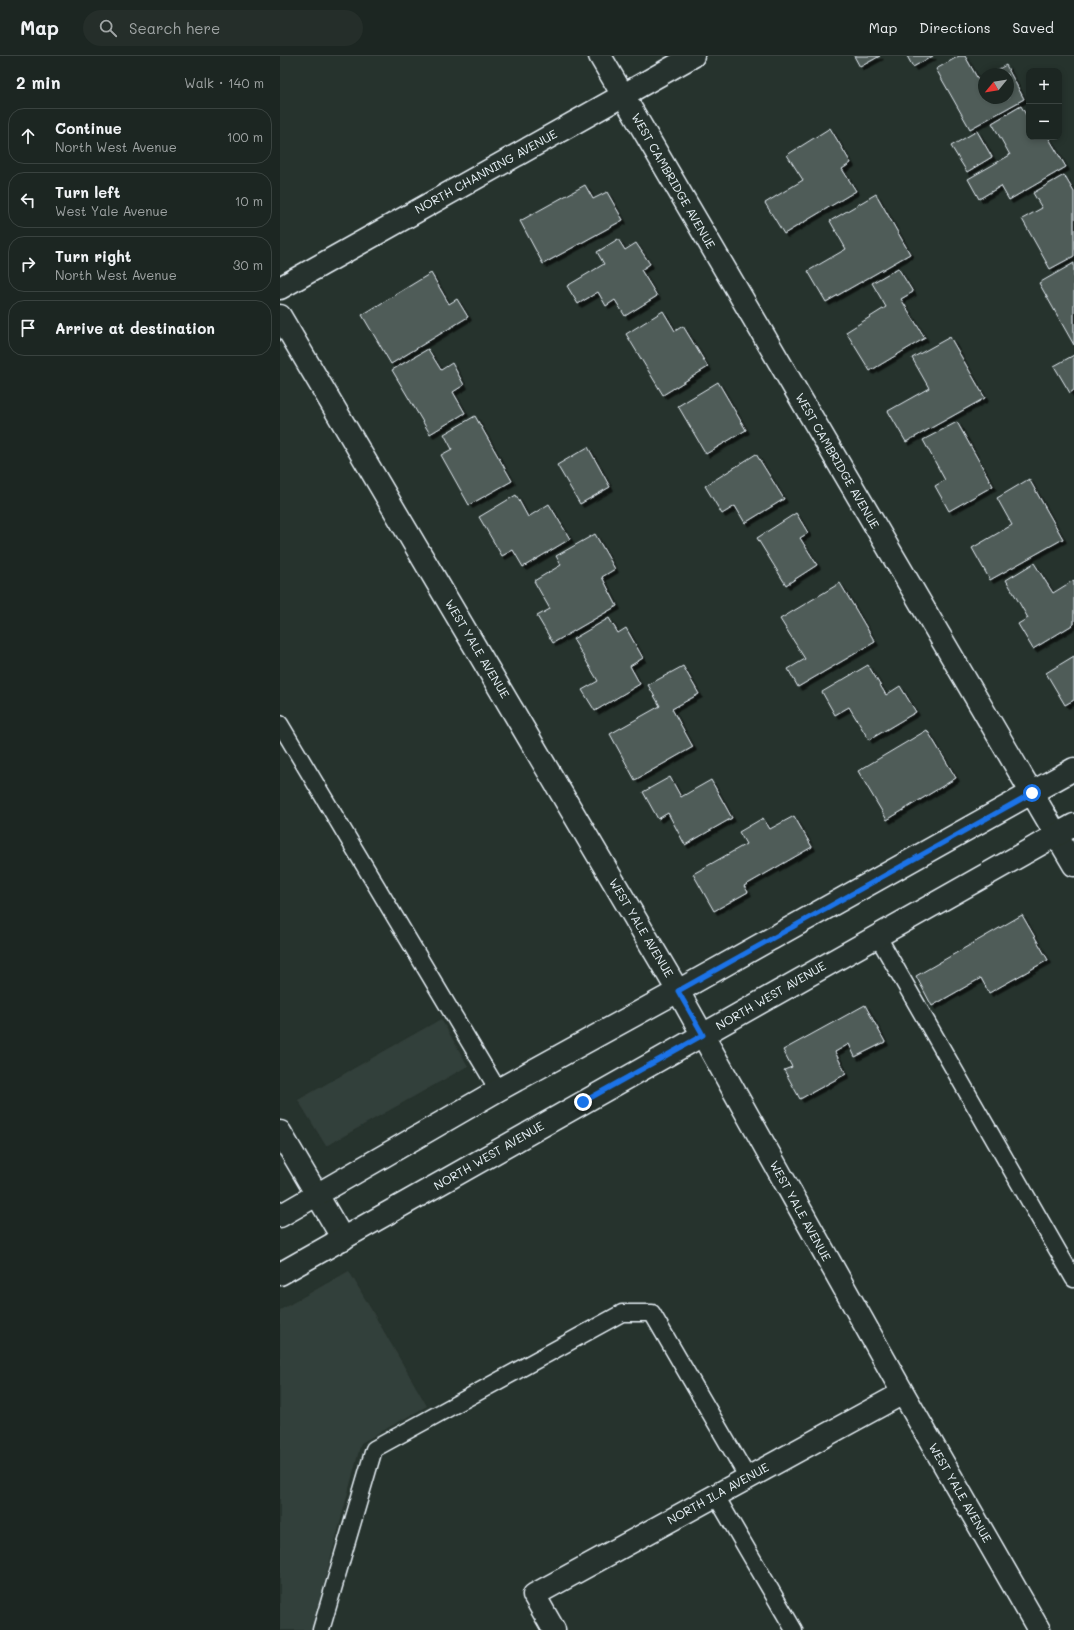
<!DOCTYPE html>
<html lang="en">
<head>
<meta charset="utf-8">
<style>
  :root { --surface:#1c2622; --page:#252e2a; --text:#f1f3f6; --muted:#a0a5a5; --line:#3a4340 }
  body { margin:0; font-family:Mali,sans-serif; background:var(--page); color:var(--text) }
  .controls { position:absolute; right:12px; top:12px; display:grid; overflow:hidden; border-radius:8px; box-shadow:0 2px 6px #0003 }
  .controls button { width:36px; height:36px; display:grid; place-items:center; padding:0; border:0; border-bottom:1px solid var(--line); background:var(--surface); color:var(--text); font:20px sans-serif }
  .compass { position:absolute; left:698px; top:12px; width:36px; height:36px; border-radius:50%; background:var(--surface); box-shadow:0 2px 6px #0003; rotate:240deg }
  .stop { position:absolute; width:12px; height:12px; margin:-9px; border:3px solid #1a73e8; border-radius:50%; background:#fff }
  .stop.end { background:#1a73e8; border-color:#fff; box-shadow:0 1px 4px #0008 }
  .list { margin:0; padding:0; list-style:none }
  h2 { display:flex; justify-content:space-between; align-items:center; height:52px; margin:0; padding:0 16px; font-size:17px }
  h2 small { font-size:13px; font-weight:400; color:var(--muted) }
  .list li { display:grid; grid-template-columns:26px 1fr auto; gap:12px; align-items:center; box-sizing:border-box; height:56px; margin:0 8px 8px; padding:0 8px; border:1px solid var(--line); border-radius:16px }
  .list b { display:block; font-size:15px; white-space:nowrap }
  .list p { margin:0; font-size:13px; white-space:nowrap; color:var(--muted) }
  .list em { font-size:13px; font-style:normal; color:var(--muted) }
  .icon { flex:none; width:22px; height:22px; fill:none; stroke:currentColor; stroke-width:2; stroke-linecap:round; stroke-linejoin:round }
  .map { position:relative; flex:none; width:794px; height:1574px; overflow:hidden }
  header { display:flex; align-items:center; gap:24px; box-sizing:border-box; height:56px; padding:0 20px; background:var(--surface); border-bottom:1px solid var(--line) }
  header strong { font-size:19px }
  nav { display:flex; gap:22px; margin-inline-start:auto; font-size:14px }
  .search { width:280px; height:36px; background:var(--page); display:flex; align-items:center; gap:10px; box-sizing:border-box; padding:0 14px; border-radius:22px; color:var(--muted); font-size:15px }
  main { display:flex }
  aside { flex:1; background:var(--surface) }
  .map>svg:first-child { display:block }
</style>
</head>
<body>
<header>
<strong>Map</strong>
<div class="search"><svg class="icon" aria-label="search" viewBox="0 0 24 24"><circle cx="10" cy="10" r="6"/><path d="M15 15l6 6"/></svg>Search here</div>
<nav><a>Map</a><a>Directions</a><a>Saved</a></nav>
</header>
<main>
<aside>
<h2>2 min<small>Walk · 140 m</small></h2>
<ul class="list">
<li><svg class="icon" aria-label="ahead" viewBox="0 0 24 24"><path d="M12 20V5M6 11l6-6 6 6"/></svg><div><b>Continue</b><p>North West Avenue</p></div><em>100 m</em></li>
<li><svg class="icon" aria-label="left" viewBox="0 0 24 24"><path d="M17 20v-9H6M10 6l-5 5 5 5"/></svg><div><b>Turn left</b><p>West Yale Avenue</p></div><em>10 m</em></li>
<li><svg class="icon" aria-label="right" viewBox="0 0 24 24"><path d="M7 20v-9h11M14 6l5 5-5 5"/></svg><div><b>Turn right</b><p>North West Avenue</p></div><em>30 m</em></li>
<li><svg class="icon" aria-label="arrive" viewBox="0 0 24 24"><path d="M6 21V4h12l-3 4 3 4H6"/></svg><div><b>Arrive at destination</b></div></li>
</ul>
</aside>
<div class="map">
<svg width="794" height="1574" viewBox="0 0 794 1574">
  <defs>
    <filter id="shadow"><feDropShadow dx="3.5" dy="3.5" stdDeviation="0" flood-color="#0009"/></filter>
  </defs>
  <rect width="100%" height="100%" fill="#26332d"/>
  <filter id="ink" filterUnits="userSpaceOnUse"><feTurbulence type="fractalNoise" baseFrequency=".025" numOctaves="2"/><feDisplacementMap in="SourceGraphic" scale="8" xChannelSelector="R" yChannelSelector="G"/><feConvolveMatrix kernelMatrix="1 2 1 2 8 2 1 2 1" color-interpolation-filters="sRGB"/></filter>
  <g filter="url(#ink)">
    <!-- built -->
    <path fill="#333f3a" d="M161 963 188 1010 46 1090 18 1044Z
      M69 1215 147 1350 81 1387 32 1574H0V1254Z"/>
    <!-- building -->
    <path fill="#505c59" stroke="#e8f1f8" filter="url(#shadow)" d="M574 0H600L580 11Z
      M627 0H653L633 11Z
      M679 0H685L699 25 704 22V42H728V18H710L726 9 744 43 690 73 656 13Z
      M741 50 749 64V81H768L786 111 729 144 721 130 699 143 688 123 730 99 712 67Z
      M550 72 571 107 562 113 576 135 504 178 485 147 523 124 507 99Z
      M697 75 712 101 687 116 671 90Z
      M784 119 794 136V200L770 213 742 163 762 152 753 137Z
      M305 129 313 143 327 136 343 164 263 208 240 165Z
      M596 138 630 198 546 246 528 215 566 193 550 165Z
      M338 183 345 194 356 187 370 208 361 214 377 240 345 260 335 244 326 250 318 236 298 248 287 230 324 208 317 196Z
      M794 207V289L759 227Z
      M618 212 633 236 621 243 645 282 590 315 566 276 606 251 592 227Z
      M151 217 169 248 177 243 188 261 111 308 82 259Z
      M383 255 395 275 403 270 428 311 383 339 346 278Z
      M670 281 705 342 626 386 608 355 649 332 632 302Z
      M148 293 161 314 172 307 184 329 173 336 185 357 150 378 112 314Z
      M794 299V334L790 337 774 310Z
      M438 326 466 374 426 398 398 350Z
      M195 360 232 425 189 449 161 399 172 393 164 378Z
      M677 366 713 430 669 455 655 430 665 424 643 384Z
      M308 391 330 431 300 448 277 409Z
      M476 398 504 443 465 467 455 450 442 458 425 430Z
      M749 423 783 483 710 524 692 492 732 469 717 442Z
      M236 439 248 461 269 448 290 483 243 511 233 494 222 500 199 461Z
      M516 457 528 477 520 482 537 509 506 529 477 482Z
      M315 478 335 513 322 521 337 550 273 587 257 560 270 553 254 525 281 509 276 500Z
      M754 507 773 537 794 524V568L753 593 738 568 748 562 726 524Z
      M560 527 595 586 518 631 508 613 525 603 500 563Z
      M329 562 338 577 346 572 363 602 350 610 360 628 315 655 302 634 318 625 293 583Z
      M794 600V644L785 649 766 617Z
      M588 609 606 639 620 630 636 656 589 684 569 651 555 659 542 636Z
      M403 610 419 638 392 653 413 691 355 724 330 678 380 650 368 629Z
      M647 674 676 722 607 764 578 715Z
      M390 721 401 741 431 724 452 762 405 789 388 757 378 763 363 736Z
      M514 760 532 791 464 830 468 836 434 855 413 818 466 788 459 776 483 762 490 773Z
      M742 859 768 904 709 937 701 922 652 950 636 920Z
      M585 949 605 986 575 1001 569 988 555 996 566 1018 520 1043 504 1014 512 1011 503 994Z"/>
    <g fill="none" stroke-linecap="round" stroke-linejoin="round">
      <defs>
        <path id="lane" d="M0 668 218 1034
          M597 879 794 1223
          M436 1440 514 1574
          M41 1574 94 1393 342 1257H372L468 1422"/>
        <path id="street" d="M320 0 794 809
          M0 232 413 0
          M0 260 398 935 623 1337 759 1574
          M0 1076 63 1183
          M274 1574 254 1539 623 1337"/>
        <path id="secondary" d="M0 1160 218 1034 398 935 794 713
          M0 1218 794 769"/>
      </defs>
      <!-- lane casing -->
      <use href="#lane" stroke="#e8f1f8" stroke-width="19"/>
      <!-- street casing -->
      <use href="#street" stroke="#e8f1f8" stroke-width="25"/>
      <!-- secondary casing -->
      <use href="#secondary" stroke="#e8f1f8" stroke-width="25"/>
      <!-- lane -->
      <use href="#lane" stroke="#26332d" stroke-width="16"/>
      <!-- street -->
      <use href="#street" stroke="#26332d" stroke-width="22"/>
      <!-- secondary -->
      <use href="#secondary" stroke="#26332d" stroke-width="22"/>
    </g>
  </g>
  <g fill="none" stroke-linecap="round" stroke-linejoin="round" filter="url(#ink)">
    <!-- route -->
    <path stroke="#1a73e8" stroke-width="5" d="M303 1046 423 979 398 935 752 737"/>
  </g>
  <g text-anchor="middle" stroke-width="3" stroke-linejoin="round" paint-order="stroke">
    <!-- street labels -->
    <g font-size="12" fill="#e8f1f8" stroke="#26332d">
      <text transform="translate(206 116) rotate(-29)" y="4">NORTH CHANNING AVENUE</text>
      <text transform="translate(393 125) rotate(60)" y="4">WEST CAMBRIDGE AVENUE</text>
      <text transform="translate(557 405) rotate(60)" y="4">WEST CAMBRIDGE AVENUE</text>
      <text transform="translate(197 593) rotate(59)" y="4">WEST YALE AVENUE</text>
      <text transform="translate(361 872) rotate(59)" y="4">WEST YALE AVENUE</text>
      <text transform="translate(491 940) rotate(-30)" y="4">NORTH WEST AVENUE</text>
      <text transform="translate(209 1100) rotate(-30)" y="4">NORTH WEST AVENUE</text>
      <text transform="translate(520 1155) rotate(61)" y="4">WEST YALE AVENUE</text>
      <text transform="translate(680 1437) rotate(60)" y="4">WEST YALE AVENUE</text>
      <text transform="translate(438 1438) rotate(-29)" y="4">NORTH ILA AVENUE</text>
    </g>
  </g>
</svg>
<div class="controls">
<button>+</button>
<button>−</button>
</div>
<svg class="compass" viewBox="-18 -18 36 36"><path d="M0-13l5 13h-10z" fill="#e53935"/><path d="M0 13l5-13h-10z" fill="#a0a5a5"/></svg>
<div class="stop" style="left:752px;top:737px"></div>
<div class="stop end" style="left:303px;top:1046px"></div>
</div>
</main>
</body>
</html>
